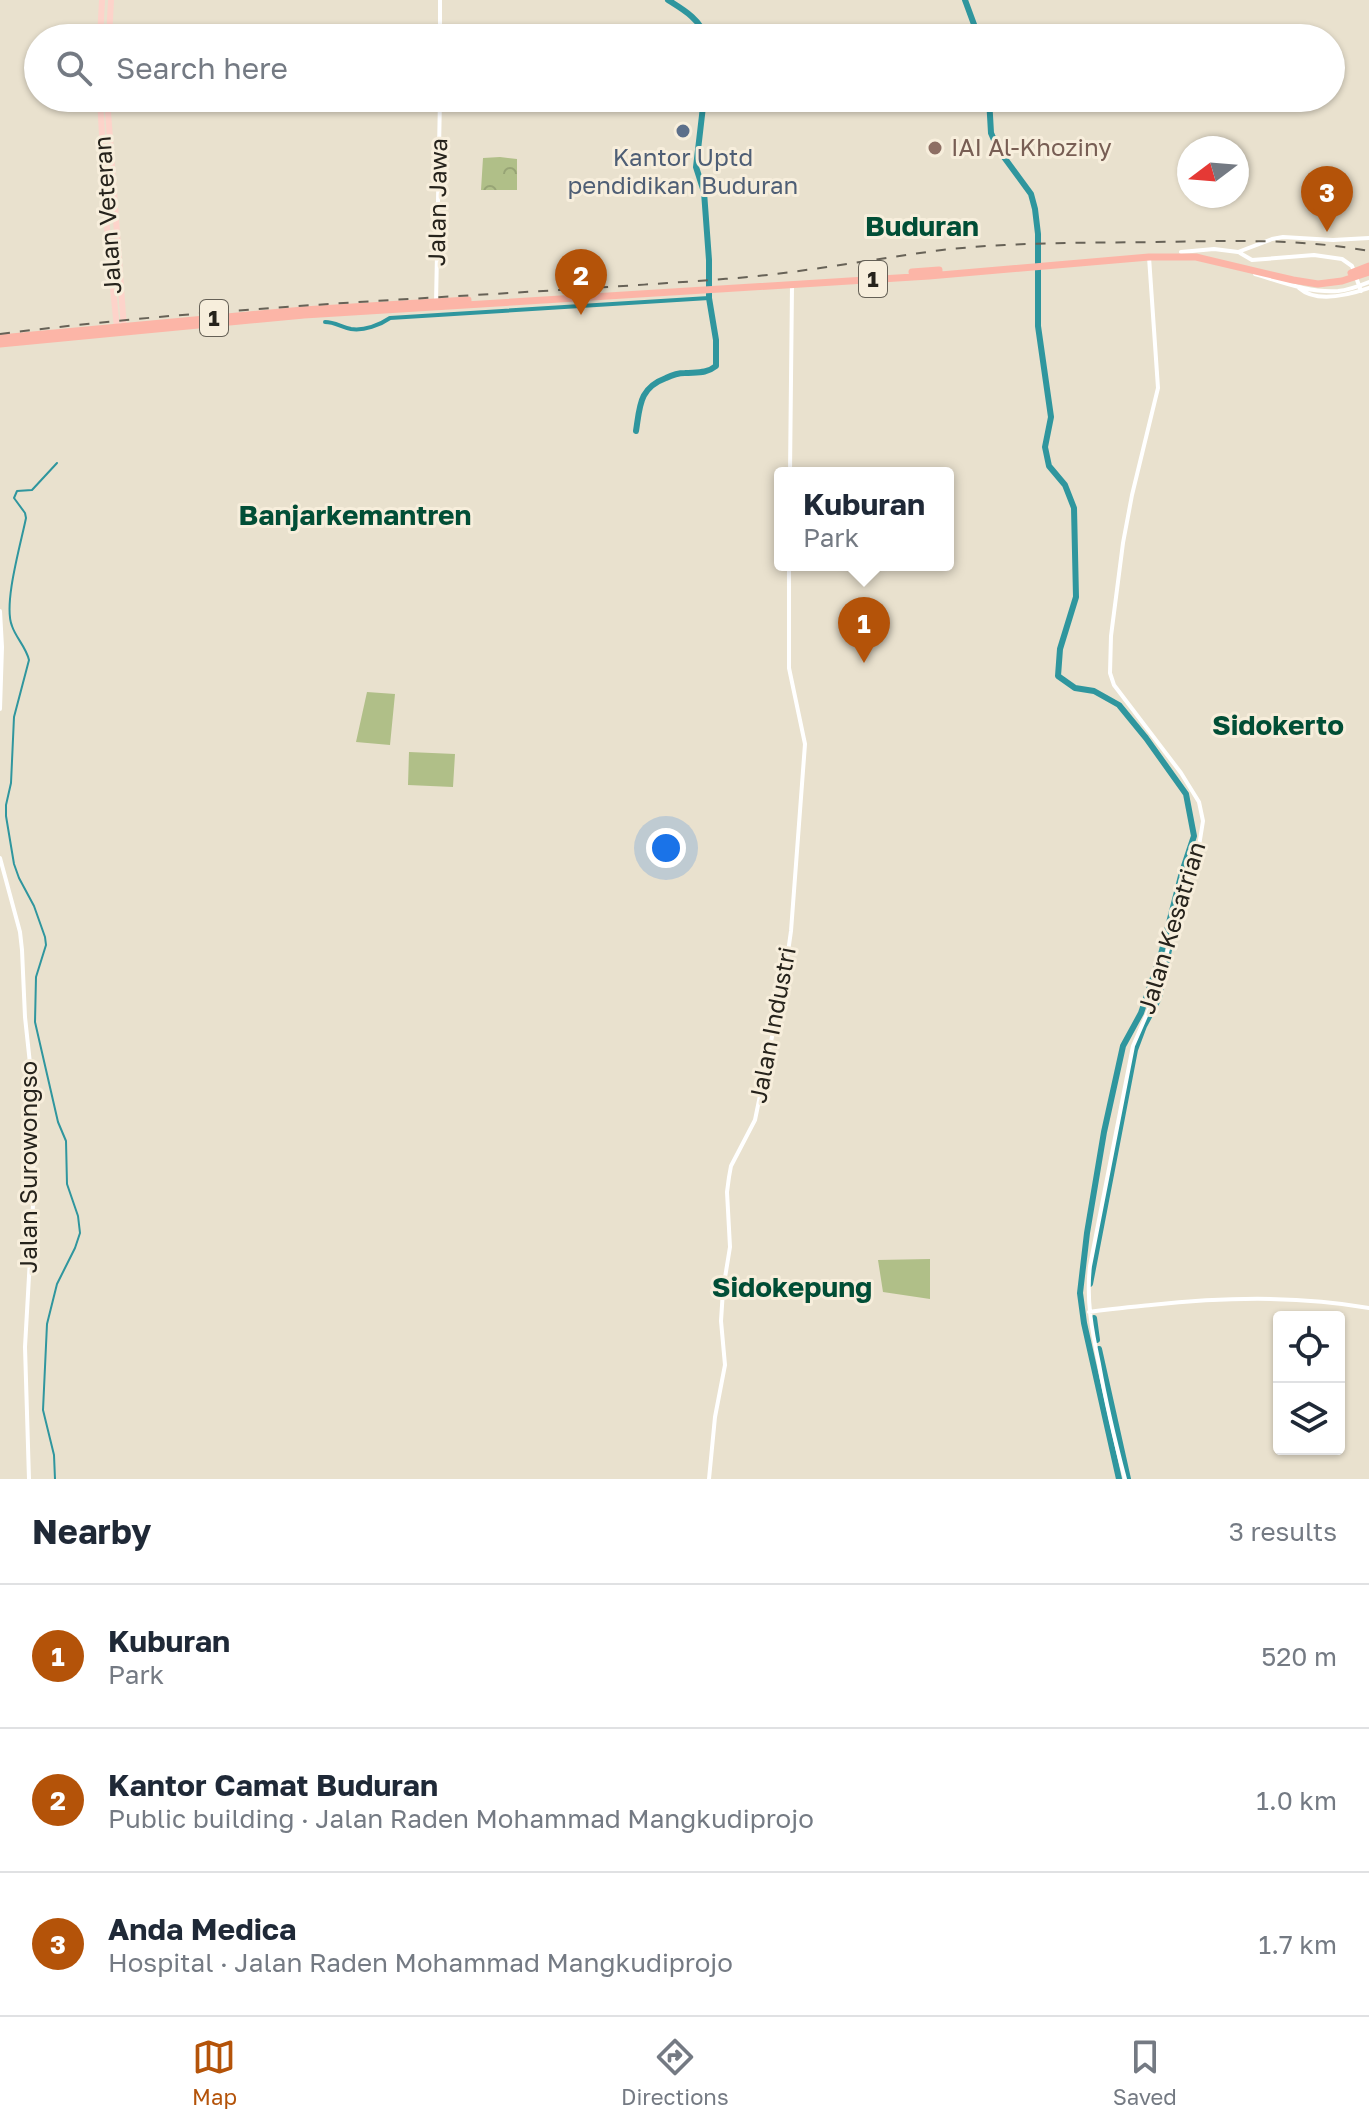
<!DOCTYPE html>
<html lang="en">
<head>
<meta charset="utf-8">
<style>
  :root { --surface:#fff; --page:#f6f6f7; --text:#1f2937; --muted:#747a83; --line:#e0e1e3; --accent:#b45309 }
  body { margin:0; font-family:"Golos Text",sans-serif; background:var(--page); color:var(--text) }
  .controls { position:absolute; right:24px; bottom:24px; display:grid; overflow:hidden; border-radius:8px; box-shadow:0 2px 6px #0004 }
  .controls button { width:72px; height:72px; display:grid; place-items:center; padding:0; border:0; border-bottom:2px solid var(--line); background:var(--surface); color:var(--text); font:40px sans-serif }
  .compass { position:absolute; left:1177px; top:136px; width:72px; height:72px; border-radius:50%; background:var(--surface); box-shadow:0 2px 6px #0004; rotate:254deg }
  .you { position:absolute; left:666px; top:848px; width:28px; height:28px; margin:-20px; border:6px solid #fff; border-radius:50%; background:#1a73e8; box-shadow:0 0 0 12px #1a73e833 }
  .badge { display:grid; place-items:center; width:52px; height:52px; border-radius:50%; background:var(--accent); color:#fff; font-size:26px; font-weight:700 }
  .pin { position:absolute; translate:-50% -66px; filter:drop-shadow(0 2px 4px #0008) }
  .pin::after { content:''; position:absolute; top:42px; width:28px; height:24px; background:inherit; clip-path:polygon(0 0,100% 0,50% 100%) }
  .popup { position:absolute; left:774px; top:467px; width:180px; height:104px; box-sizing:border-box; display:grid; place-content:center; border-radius:8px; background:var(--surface); filter:drop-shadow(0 2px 6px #0005); font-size:26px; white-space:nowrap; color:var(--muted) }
  .popup b { font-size:30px; color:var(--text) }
  .popup::after { content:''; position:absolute; left:50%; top:100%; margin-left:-16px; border:16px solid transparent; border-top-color:var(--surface) }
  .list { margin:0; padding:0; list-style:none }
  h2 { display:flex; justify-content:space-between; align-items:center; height:104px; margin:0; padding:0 32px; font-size:34px }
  h2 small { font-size:26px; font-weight:400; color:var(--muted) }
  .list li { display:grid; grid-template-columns:52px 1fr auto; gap:24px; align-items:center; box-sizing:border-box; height:144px; padding:0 32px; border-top:2px solid var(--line) }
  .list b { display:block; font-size:30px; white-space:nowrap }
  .list p { margin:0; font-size:26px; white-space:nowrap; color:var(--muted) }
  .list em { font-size:26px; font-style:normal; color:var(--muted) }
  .icon { flex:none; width:44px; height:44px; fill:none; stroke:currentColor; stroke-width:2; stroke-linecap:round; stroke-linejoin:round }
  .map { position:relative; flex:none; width:1369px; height:1479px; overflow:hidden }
  .search { position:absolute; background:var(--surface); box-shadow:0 2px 6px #0004; left:24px; right:24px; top:24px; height:88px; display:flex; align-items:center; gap:20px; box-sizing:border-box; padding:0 28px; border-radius:44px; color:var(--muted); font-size:30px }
  .sheet { height:536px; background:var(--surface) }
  nav { display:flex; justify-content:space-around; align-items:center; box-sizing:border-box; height:112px; border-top:2px solid var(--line); background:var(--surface); font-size:22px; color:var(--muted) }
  nav a { display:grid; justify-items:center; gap:4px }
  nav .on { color:var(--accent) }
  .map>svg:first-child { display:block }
</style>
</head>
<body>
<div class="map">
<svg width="1369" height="1479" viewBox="0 0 1369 1479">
  <defs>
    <pattern id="park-crowns" width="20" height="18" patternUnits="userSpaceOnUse" patternTransform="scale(2)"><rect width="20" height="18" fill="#b0bf88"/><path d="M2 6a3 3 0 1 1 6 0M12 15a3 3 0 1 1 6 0" fill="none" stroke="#97a475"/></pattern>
  </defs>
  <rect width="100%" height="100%" fill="#e9e1ce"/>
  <!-- park -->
  <path fill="url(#park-crowns)" d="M500 157 517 159V190H481L483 158Z"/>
  <!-- garden -->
  <path fill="#b0bf88" d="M367 692 395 694 390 745 356 742Z
    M409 752 455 754 453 787 408 785Z
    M930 1259V1299L883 1292 878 1260Z"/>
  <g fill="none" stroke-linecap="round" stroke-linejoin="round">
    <!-- stream -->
    <path stroke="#2f969e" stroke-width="2" d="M55 1479 54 1455 43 1410 47 1324 57 1284 75 1248 80 1233 78 1216 67 1184 66 1141 58 1122 35 1022 36 977 46 945 45 937 34 906 19 878 14 864 6 816V805L11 783 14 717 29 660C26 647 16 638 12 626 3 604 21 543 26 518L25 513 14 498 17 491 32 490 57 463"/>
    <!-- canal -->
    <path stroke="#2f969e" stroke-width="4" d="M325 322C335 322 341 327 351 329 364 331 380 325 390 318L709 298"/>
    <!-- river -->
    <path stroke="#2f969e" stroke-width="6" d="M668 0C684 10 700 19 706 38
      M965 0 979 38
      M989 98 991 133 998 149 1031 194 1035 209 1038 234V326L1051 417 1045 447 1049 466 1065 485 1074 508 1076 597 1060 649 1058 676 1075 688 1094 691 1119 705 1146 738 1186 794 1194 836 1182 872 1161 954 1141 1013 1123 1046 1104 1132 1087 1233 1080 1293 1084 1323 1119 1479
      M636 431C640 406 639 388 666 378 672 375 678 373 685 373 697 372 706 374 716 366V340L709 298V260L704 192 696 167 704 98
      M1090 1284 1135 1050 1144 1026 1159 998 1169 950
      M1094 1318 1097 1340
      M1099 1349 1128 1479"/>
    <!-- minor -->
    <path stroke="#fff" stroke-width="4" d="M440 38V0
      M1181 252 1214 249 1238 252 1272 239 1283 237 1333 240 1369 238
      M1240 253 1252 260 1314 255 1342 259 1352 266 1361 291
      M1255 274C1282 282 1309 293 1338 291 1348 290 1359 286 1369 282
      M1299 288C1317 304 1349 295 1369 288
      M436 304 440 98
      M790 473 792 285
      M0 611 2 647 0 709
      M0 858 20 932 22 950 25 1017 34 1101 33 1205 25 1347 29 1479
      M1089 1312C1110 1309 1131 1307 1151 1305 1224 1297 1297 1295 1369 1308
      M709 1479 715 1417 725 1365 721 1321 723 1290 730 1247 727 1192 729 1177 731 1166 755 1120 785 973 791 931 805 744 789 668V565
      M1125 1479C1115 1441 1106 1403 1099 1364 1092 1331 1086 1300 1090 1266L1133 1046 1156 993 1186 883 1199 846 1203 821 1199 802 1181 773 1114 685 1110 673 1111 636 1123 543 1132 495 1158 388 1149 257"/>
    <!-- major -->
    <path stroke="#fdd3ca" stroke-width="6" d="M100 38 102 0
      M109 38 111 0
      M100 98 107 228 117 329
      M107 98 124 328"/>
    <!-- highway -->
    <path stroke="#fcb5a7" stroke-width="7" d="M912 272 939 270
      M1351 273 1369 266
      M0 338 303 310 468 300
      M0 344 304 315 929 276 1149 257H1196L1293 280 1318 284 1342 281 1369 272"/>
    <!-- rail -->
    <path stroke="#676257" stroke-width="2" stroke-dasharray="10 10" stroke-linecap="butt" d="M0 334C244 303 491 297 737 278 806 272 873 259 942 250 1013 242 1084 243 1156 242 1227 241 1298 238 1369 251"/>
  </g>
  <!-- markers -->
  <circle fill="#5c6f8a" stroke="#f7eedc" stroke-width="3" cx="683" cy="131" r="8"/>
  <circle fill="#8d6e63" stroke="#f7eedc" stroke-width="3" cx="935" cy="148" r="8"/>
  <g text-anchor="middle" stroke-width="6" stroke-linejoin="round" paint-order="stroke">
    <!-- shield labels -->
    <g fill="#f7eedc" stroke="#656056" stroke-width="2">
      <rect x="859" y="261" width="28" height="36" rx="6"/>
      <rect x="200" y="300" width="28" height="36" rx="6"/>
    </g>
    <g font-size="22" font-weight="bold" fill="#26231c">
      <text x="873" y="287">1</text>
      <text x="214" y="326">1</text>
    </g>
    <!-- education labels -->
    <g font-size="24" fill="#785e54" stroke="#f7eedc" text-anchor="start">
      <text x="951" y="156">IAI Al-Khoziny</text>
    </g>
    <!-- service labels -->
    <g font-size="24" fill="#4e5e75" stroke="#f7eedc">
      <text x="683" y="166">Kantor Uptd<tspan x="683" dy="28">pendidikan Buduran</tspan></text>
    </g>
    <!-- street labels -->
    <g font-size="24" fill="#26231c" stroke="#f7eedc">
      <text transform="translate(438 202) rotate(-89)" y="8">Jalan Jawa</text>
      <text transform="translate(108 215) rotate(-94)" y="8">Jalan Veteran</text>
      <text transform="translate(1172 928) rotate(-73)" y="8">Jalan Kesatrian</text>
      <text transform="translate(773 1025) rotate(-79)" y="8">Jalan Industri</text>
      <text transform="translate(29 1167) rotate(-90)" y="8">Jalan Surowongso</text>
    </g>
    <!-- quarter labels -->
    <g font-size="28" font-weight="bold" fill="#014e36" stroke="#f7eedc">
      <text x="922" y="236">Buduran</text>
      <text x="355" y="525">Banjarkemantren</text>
      <text x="1278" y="735">Sidokerto</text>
      <text x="792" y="1297">Sidokepung</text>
    </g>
  </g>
</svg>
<div class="controls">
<button><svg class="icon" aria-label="locate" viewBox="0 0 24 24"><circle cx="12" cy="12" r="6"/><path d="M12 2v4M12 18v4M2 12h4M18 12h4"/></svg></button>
<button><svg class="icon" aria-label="layers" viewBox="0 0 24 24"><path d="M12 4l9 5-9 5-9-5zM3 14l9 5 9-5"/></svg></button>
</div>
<svg class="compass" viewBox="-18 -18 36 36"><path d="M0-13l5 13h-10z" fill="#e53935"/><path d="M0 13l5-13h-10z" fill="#747a83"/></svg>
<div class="you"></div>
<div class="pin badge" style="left:864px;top:663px">1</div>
<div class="popup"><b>Kuburan</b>Park</div>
<div class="pin badge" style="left:581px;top:315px">2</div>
<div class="pin badge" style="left:1327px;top:232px">3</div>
<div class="search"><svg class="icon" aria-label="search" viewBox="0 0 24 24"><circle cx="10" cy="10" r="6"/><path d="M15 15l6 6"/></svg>Search here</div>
</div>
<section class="sheet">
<h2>Nearby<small>3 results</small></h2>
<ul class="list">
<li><span class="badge">1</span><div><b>Kuburan</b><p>Park</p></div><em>520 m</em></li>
<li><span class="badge">2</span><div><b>Kantor Camat Buduran</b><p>Public building · Jalan Raden Mohammad Mangkudiprojo</p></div><em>1.0 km</em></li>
<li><span class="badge">3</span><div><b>Anda Medica</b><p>Hospital · Jalan Raden Mohammad Mangkudiprojo</p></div><em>1.7 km</em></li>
</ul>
</section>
<nav>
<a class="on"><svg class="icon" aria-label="map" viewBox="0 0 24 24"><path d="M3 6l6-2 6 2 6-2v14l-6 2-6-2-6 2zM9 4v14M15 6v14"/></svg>Map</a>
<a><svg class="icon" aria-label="directions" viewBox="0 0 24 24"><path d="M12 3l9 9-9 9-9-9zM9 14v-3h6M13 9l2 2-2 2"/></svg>Directions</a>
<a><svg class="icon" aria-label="saved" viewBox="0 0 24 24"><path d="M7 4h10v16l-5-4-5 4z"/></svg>Saved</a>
</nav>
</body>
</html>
